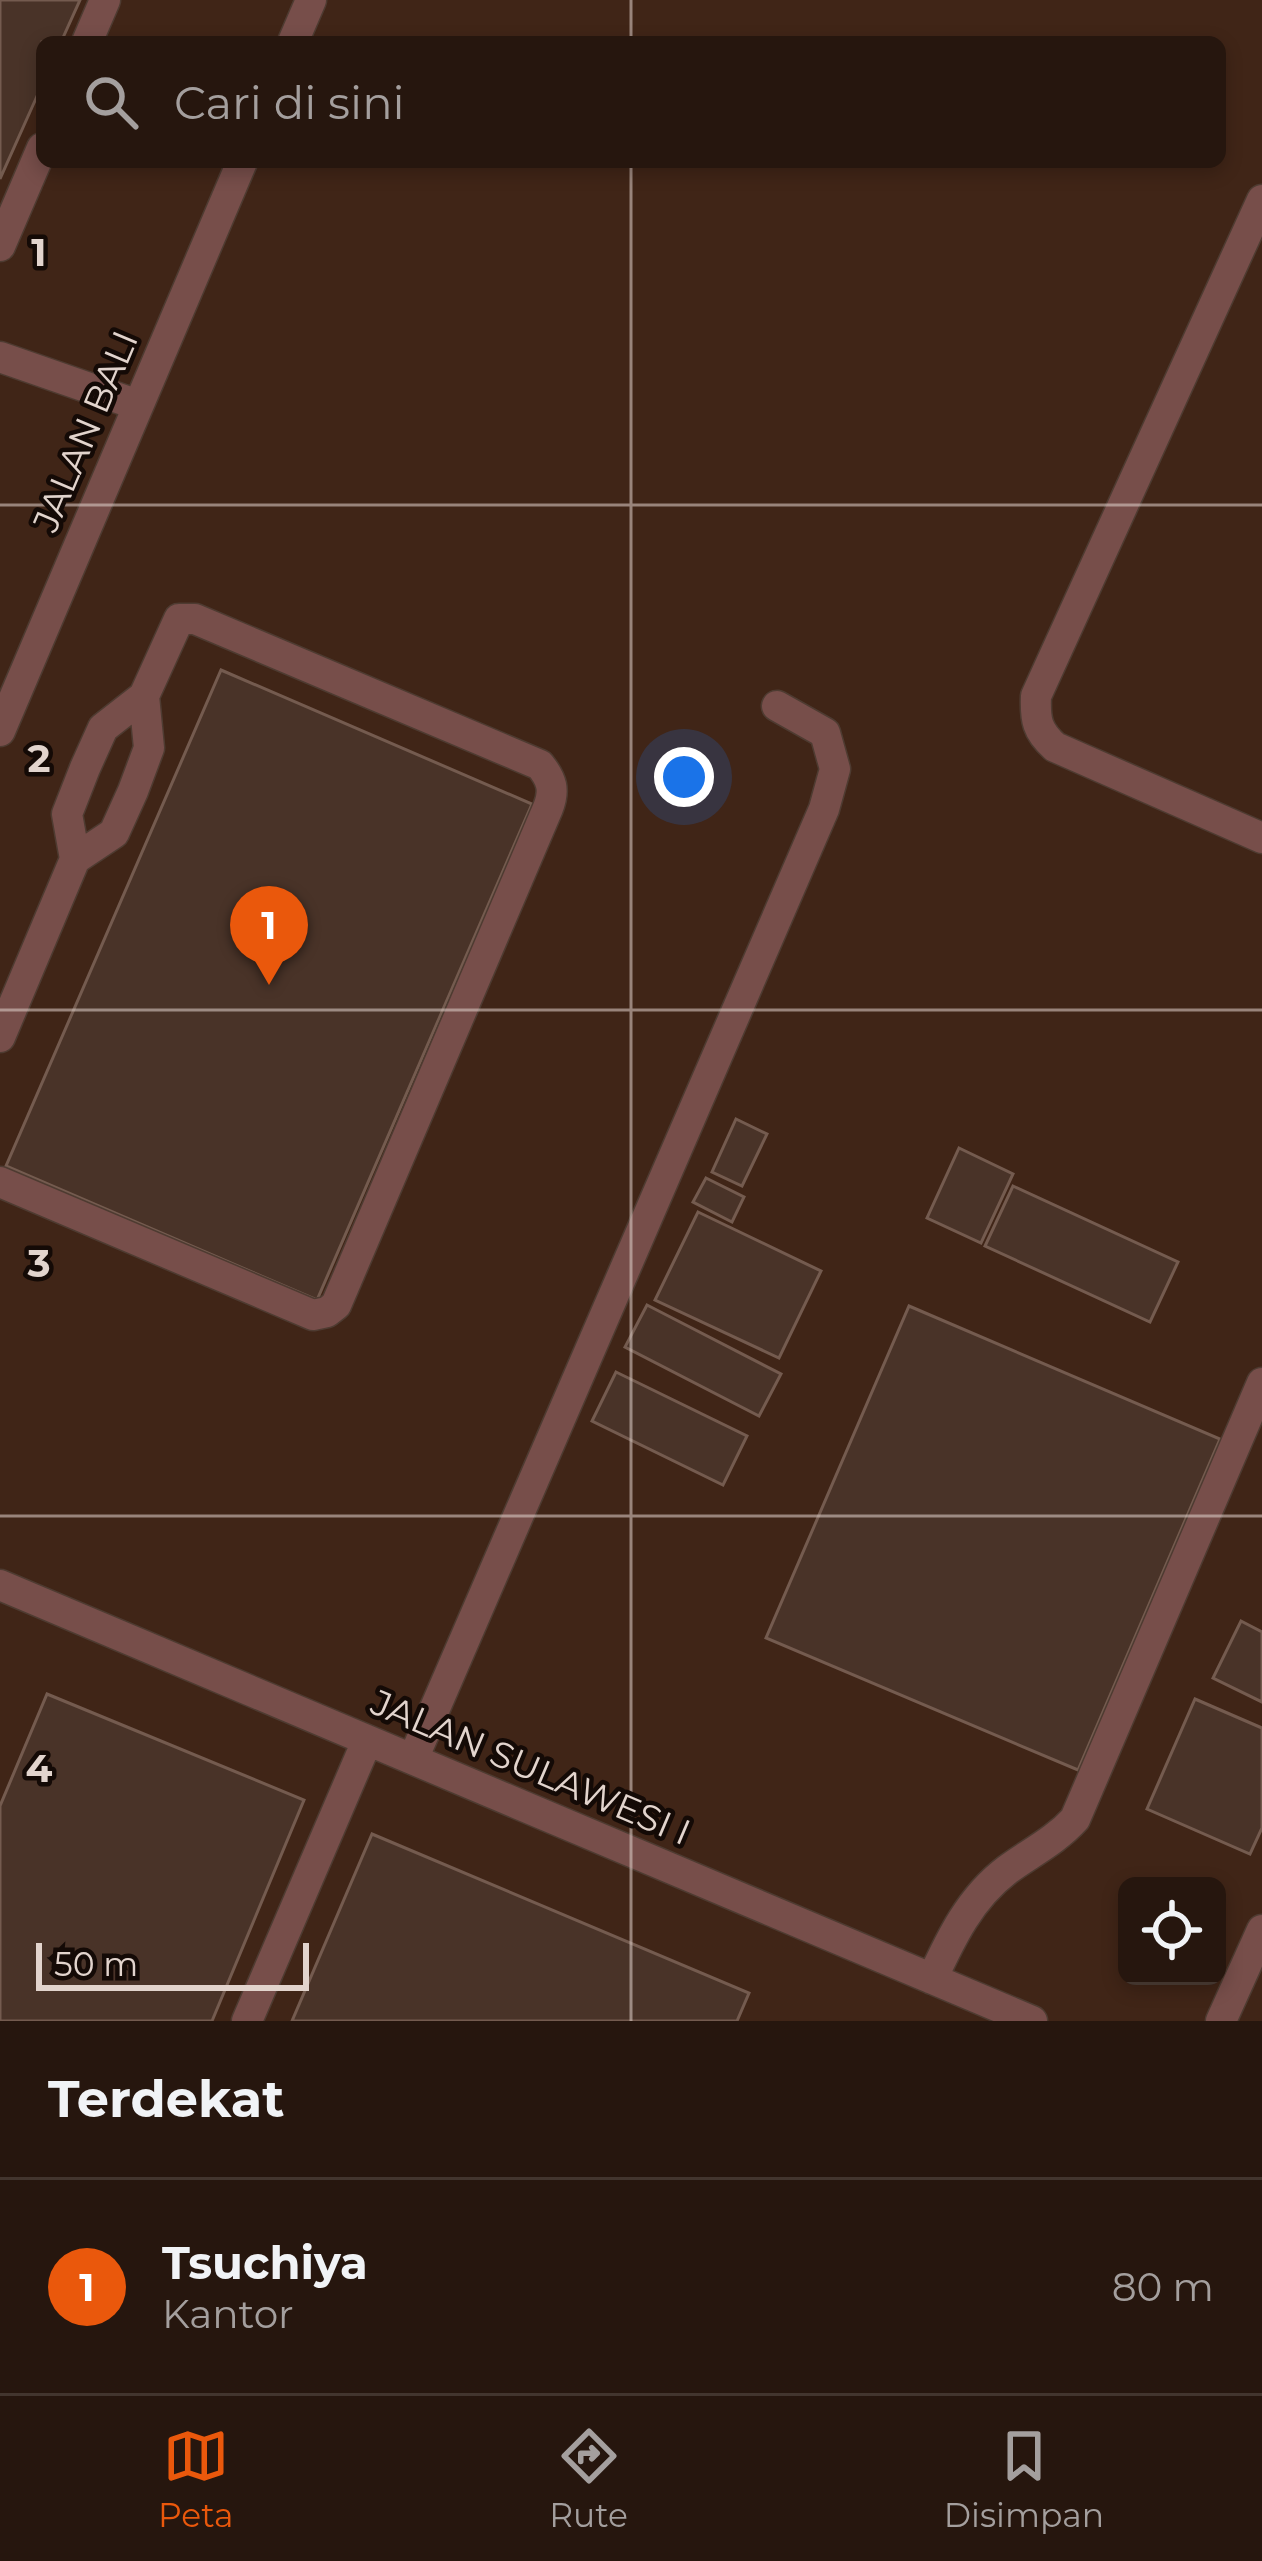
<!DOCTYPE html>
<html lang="id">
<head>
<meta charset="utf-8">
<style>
  :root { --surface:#26160e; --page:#32231c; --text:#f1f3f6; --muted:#a49f9e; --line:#42352e; --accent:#ea580c }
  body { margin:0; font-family:Montserrat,sans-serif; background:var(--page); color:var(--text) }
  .controls { position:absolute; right:36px; bottom:36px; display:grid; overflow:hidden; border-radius:18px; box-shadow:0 6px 18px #0003 }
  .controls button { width:108px; height:108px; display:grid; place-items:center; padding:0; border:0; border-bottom:3px solid var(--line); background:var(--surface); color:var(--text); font:60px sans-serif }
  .scale { position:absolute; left:36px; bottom:30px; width:273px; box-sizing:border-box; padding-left:12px; border:6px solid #e2d4cd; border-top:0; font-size:33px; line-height:42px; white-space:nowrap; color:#e2d4cd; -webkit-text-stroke:9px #140a06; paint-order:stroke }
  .you { position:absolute; left:684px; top:777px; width:42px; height:42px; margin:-30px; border:9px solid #fff; border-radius:50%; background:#1a73e8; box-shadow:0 0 0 18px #1a73e833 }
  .badge { display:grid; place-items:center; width:78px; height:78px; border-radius:50%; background:var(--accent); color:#fff; font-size:39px; font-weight:700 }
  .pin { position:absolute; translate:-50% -99px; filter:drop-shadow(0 3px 6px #0008) }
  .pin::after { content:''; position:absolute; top:63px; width:42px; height:36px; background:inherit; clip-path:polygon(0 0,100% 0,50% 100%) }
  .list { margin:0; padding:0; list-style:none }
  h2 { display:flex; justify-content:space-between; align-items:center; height:156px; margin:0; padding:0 48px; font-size:51px }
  h2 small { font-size:39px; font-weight:400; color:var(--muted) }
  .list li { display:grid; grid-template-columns:78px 1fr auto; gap:36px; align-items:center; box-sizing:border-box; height:216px; padding:0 48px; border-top:3px solid var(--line) }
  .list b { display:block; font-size:45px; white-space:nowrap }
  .list p { margin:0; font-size:39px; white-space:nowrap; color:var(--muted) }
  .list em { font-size:39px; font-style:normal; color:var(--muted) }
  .icon { flex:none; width:66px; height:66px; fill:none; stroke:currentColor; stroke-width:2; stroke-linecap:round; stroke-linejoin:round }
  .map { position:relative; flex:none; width:1262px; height:2021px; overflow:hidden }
  .search { position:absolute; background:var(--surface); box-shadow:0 6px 18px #0003; left:36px; right:36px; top:36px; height:132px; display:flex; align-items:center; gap:30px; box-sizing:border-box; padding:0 42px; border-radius:18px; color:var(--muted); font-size:45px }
  .sheet { height:372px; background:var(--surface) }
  nav { display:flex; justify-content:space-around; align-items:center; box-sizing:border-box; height:168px; border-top:3px solid var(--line); background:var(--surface); font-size:33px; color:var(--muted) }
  nav a { display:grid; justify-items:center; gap:6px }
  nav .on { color:var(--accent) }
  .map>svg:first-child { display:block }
</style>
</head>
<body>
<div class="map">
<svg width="1262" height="2021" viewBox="0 0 1262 2021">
  <rect width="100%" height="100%" fill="#321e13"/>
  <!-- built -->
  <path fill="#402517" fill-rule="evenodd" d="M0 0H1262V2021H0ZM42 42H1220V162H42ZM1127 1886H1217V1976H1127Z"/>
  <!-- building -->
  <path fill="#493328" stroke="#745b4f" stroke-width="3" d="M0 0H80L61 42H42V85L0 179Z
    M221 670 532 804 317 1300 6 1166Z
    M736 1119 767 1134 742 1186 712 1172Z
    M959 1148 1013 1174 981 1243 927 1218Z
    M706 1178 744 1197 732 1222 693 1202Z
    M1013 1186 1178 1262 1150 1322 985 1246Z
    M698 1212 821 1271 779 1358 655 1300Z
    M647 1305 781 1374 759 1416 625 1347Z
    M909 1306 1220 1439 1078 1770 766 1638Z
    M616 1372 747 1436 723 1485 592 1421Z
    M1241 1621 1262 1632V1702L1213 1678Z
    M47 1694 304 1800 212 2021H0V1806Z
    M1195 1699 1262 1728V1828L1250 1854 1147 1809Z
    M372 1834 749 1993 737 2021H292Z"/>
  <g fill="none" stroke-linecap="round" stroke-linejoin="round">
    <defs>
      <path id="minor" d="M87 42 105 0
        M293 42 311 0
        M1262 200 1036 696C1035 720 1037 731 1055 747L1262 838
        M0 246 42 148
        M0 357 138 405
        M0 731 242 162
        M75 859 67 814 85 768 103 728 144 696
        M0 1037 75 859 114 833 133 791 149 748 144 696 179 619H195L540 765C552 780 555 790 548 808L336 1305 327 1312 313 1315 0 1182
        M0 1585 1032 2021
        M413 1759 824 809 835 769 825 733 777 706
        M932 1979C951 1938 970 1898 1007 1870 1030 1853 1055 1841 1075 1819L1262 1383
        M247 2021 367 1741
        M1221 2021 1262 1930"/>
    </defs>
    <!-- minor casing -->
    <use href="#minor" stroke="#4e3b31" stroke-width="33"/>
    <!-- minor -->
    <use href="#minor" stroke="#774e4a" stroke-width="30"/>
  </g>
  <!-- grid -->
  <path fill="none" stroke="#e2d4cd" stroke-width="3" stroke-opacity="0.55" d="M631 0V42M631 162V2021M0 505H1262M0 1010H1262M0 1516H1262"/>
  <g text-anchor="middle" stroke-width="9" stroke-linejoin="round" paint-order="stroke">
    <!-- street labels -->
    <g font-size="36" fill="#e2d4cd" stroke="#140a06">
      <text transform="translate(85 431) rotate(-67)" y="13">JALAN BALI</text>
      <text transform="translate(531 1767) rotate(23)" y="13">JALAN SULAWESI I</text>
    </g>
  </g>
  <g font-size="39" text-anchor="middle" font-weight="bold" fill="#e2d4cd" stroke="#140a06" stroke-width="9" stroke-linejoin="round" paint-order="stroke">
    <text x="39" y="266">1</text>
    <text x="39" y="772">2</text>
    <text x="39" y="1277">3</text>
    <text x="39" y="1782">4</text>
  </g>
</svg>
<div class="controls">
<button><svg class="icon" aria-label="locate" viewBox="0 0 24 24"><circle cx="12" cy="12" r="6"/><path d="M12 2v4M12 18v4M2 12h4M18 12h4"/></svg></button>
</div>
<div class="scale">50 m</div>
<div class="you"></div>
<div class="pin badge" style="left:269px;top:985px">1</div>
<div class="search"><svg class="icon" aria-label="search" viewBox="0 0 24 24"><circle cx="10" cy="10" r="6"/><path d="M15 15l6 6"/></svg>Cari di sini</div>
</div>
<section class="sheet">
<h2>Terdekat<small></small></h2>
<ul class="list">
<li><span class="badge">1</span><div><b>Tsuchiya</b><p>Kantor</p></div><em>80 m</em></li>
</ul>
</section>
<nav>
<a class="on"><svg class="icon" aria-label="map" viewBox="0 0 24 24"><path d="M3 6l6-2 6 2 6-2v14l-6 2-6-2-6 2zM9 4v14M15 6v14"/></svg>Peta</a>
<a><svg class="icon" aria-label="directions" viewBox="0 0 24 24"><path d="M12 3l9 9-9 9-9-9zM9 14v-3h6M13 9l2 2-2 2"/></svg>Rute</a>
<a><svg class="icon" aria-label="saved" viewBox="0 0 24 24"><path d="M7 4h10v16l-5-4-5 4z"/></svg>Disimpan</a>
</nav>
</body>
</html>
